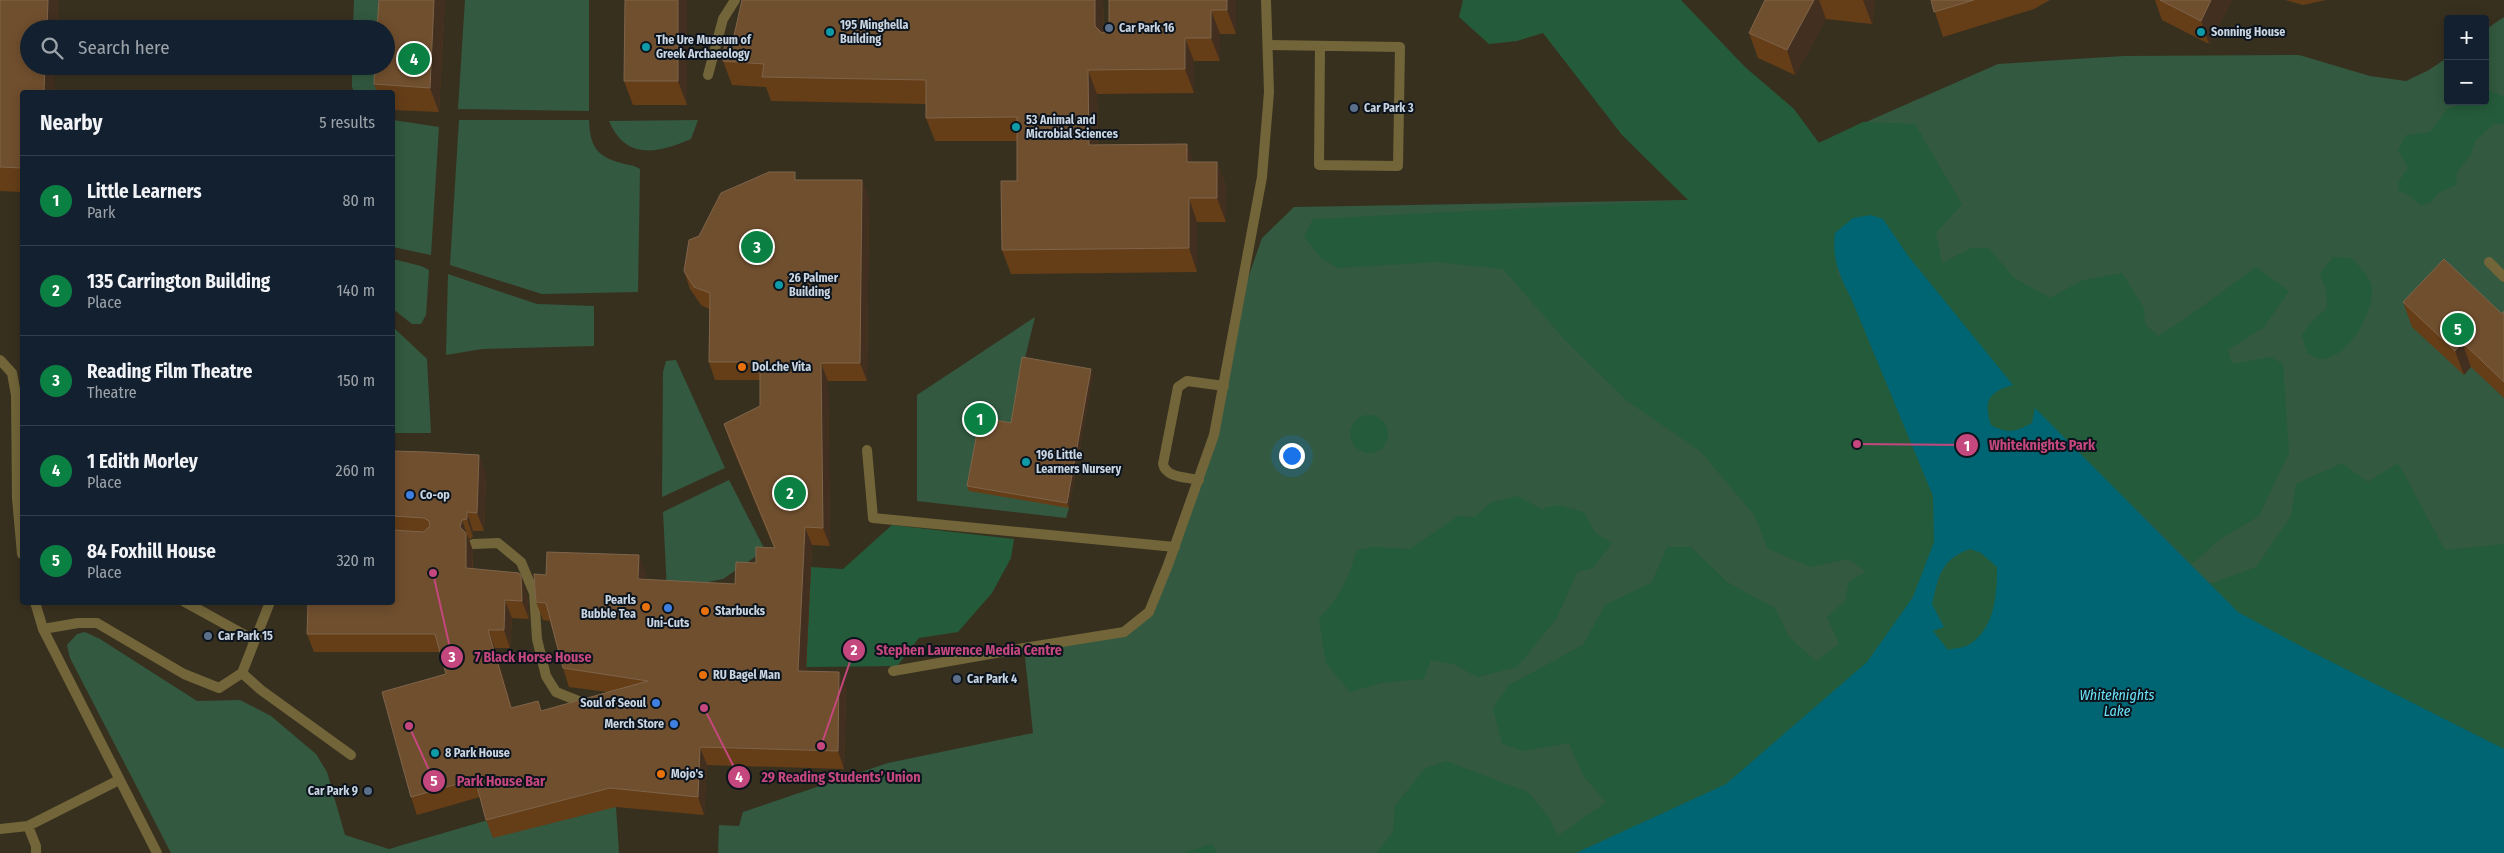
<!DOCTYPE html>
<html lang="en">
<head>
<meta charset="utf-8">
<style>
  :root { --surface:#13202f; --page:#202d3b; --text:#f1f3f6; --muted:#9da3aa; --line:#323e4b; --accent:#0b8043 }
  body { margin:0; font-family:"Fira Sans Condensed",sans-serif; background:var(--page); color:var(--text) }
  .controls { position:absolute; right:15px; top:15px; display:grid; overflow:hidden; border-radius:5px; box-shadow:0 2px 12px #0003 }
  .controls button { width:45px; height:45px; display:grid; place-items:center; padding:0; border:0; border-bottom:1px solid var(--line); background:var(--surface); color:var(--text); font:25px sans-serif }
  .you { position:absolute; left:1291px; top:455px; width:18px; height:18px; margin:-12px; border:4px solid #fff; border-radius:50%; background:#1a73e8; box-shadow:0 0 0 8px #1a73e833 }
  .badge { display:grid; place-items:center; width:32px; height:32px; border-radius:50%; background:var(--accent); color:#fff; font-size:16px; font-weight:700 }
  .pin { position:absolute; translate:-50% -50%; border:2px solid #fff; box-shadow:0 1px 5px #0006 }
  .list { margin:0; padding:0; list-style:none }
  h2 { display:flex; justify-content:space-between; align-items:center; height:65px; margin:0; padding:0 20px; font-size:21px }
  h2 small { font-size:16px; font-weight:400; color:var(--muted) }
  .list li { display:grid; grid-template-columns:32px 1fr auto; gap:15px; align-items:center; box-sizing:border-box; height:90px; padding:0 20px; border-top:1px solid var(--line) }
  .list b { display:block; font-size:19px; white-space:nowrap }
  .list p { margin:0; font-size:16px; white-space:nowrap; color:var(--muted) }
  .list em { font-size:16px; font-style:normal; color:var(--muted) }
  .icon { flex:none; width:28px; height:28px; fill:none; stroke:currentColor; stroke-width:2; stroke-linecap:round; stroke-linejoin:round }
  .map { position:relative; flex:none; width:2504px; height:853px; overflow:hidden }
  .search { position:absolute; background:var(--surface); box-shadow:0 2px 12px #0003; left:20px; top:20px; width:375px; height:55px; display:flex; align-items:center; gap:12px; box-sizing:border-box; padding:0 18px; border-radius:28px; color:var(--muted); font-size:19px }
  .panel { position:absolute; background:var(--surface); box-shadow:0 2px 12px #0003; left:20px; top:90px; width:375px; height:515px; border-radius:5px }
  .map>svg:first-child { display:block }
</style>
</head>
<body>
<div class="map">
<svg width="2504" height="853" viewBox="0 0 2504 853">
  <rect width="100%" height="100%" fill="#192a3f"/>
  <!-- education -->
  <path fill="#38301f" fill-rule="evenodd" d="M0 0H2504V853H0ZM2448 19H2485V101H2448ZM29 29H386V66H29ZM22 92H392V602H22Z"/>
  <!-- green -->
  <path fill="#335940" d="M354 0H390L386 29H353Z
    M465 0H589V111L458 109Z
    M2504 17V853H718L719 825 739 826 743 812 888 763 1033 733 1024 648 1124 632 1149 612 1199 480 1239 304 1262 238 1294 207 1689 200 1998 64 2124 56 2299 55 2370 76 2406 81 2429 70 2448 57V101H2485V30Z
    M352 66H385L384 92H354L352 87Z
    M393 120 439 127 431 255 393 247Z
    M459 120H589C590 146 596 156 621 163 628 165 634 165 640 169L638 292 542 294 450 265Z
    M698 120 691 139C658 153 626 161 609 121Z
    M393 259 421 266 429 270 426 315 421 324H412L393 309Z
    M448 274 537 304 594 306V346L482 349 446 355Z
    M1035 317 1024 362 1069 508 1066 518 917 501V395Z
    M393 327 427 359 431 433H393Z
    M676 360 725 468 662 497 663 372 666 361Z
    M729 480 765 550 723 579 667 590 663 512Z
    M85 632 100 639 197 701 240 700 271 716 316 754 327 772 345 835 389 849 488 820 616 807 619 853H171L70 658 67 645 77 634Z"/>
  <!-- forest -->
  <path fill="#245b3a" d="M1463 0H1681L1745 67 1794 109 1819 143 1863 122 1915 124 1962 204 1936 233 1942 263 1971 248H1989L2013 277 2050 298 2083 280 2122 273 2144 308 2145 324 2158 336 2189 316 2256 267 2289 291 2264 327 2228 350 2232 364 2270 357 2283 364 2289 453 2259 516 2220 539 2192 564 2035 409 2032 423C2015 432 2008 434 1991 425 1983 400 1988 393 2012 385L1909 257 1883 219 1836 271 1851 298 1933 496 1934 542 1913 597 1867 662 1726 784 1576 853H1377L1393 831 1395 806 1424 769 1446 761 1528 792 1549 817 1558 836 1606 802 1584 777 1569 743 1524 751 1502 744 1493 708 1509 685 1583 645 1605 605 1652 582 1667 547H1691L1727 582 1775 608 1789 637 1816 661 1839 644 1827 617 1845 601 1849 581 1866 572 1849 559 1810 567 1767 548 1755 516 1700 451 1627 401 1565 340 1503 269 1436 262 1338 268 1321 258 1304 237 1313 219 1688 200 1622 135 1543 33 1517 41 1489 44 1459 17Z
    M2485 89 2504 97V124H2494L2476 140 2471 154 2457 172 2456 185 2438 193 2430 203 2420 205 2410 196 2398 190 2399 181 2408 168 2398 150 2406 135 2430 132 2447 109 2457 106 2461 101H2485Z
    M2333 257 2351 258C2359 266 2371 277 2372 289 2374 313 2347 360 2321 359 2317 359 2311 355 2307 353L2302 335 2311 322 2327 308 2326 290 2320 274Z
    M1350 434a19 19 0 1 1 38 0a19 19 0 1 1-38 0Z
    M2342 463 2368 482 2398 463 2445 550 2504 544V749L2306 649 2238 612 2209 584 2256 567 2291 516 2296 484Z
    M1518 496 1541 509 1558 505 1584 512 1595 533 1612 543 1593 568 1577 572 1557 618 1517 667 1477 677 1456 665 1431 660 1424 679 1381 683 1350 692 1326 663 1319 619C1339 598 1349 577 1357 550L1374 547 1410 549 1458 516 1475 517 1490 503Z
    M892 525 1014 539 1011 558 992 593 958 632 919 638 897 666 806 667 811 567 843 569Z
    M1970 549 1982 552 1997 567C1997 594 1996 629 1970 644 1964 648 1955 649 1948 650L1933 631 1944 626 1932 604C1940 576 1940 561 1970 549Z
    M1212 844 1217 853H1183Z"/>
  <!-- water -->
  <path fill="#006572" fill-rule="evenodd" d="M1871 215 1883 219 1909 257 2013 385C1989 392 1983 400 1991 425 2008 434 2015 432 2032 423L2035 408 2238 612 2306 649 2504 749V853H1576L1726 784 1867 662 1913 597 1934 542 1933 496 1851 298C1839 275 1832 259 1835 233L1853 218ZM1970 549 1981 553 1997 567C1997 594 1995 628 1970 644 1965 648 1955 648 1948 650L1933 631 1944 627 1932 604C1939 576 1940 560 1970 549Z"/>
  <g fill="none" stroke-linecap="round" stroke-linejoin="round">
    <!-- lane -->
    <path stroke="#716539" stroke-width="10" d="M1268 45 1400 47 1398 166 1319 165 1320 46
      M708 75 723 19 735 0
      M867 450 873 518 1175 547
      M1199 480C1187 477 1166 478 1163 464L1178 387 1187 381 1224 386
      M473 544 498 543 521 562 534 593 537 639 546 676 556 692 586 704
      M185 602 254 640
      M43 629 78 623H97L184 674 219 688 242 673 261 690 351 755
      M893 671 1024 648
      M242 673 270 602
      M28 826 36 846V853
      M0 829 28 826 119 780"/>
    <!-- street -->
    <path stroke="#716539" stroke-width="10" d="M2489 262 2504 277
      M0 360 12 373 16 395 17 498 22 554
      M35 602 43 629 157 853
      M1024 648 1124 632 1149 612 1168 565 1214 435 1262 177 1269 92 1266 0"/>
  </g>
  <!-- wall -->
  <path fill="#653e18" d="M0 0H58L57 29 22 92V192L0 191Z
    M445 0 439 112 392 110V92H377L374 84Z
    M625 0H687V105H633L624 81Z
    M742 0H1103L1104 33 1106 32 1109 27V0H1236V34H1220V61H1194V93L1097 94 1098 145 1194 162H1217L1226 186V222H1197V272L1011 274 1002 250 1017 181V141H935L926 118V104L771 101 766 87 732 85 723 61 733 40Z
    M1765 0H1875L1872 24 1826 19 1795 75 1758 58 1749 33Z
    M1931 0H2050L2034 9 1943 37Z
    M2155 0H2232L2209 44 2162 20Z
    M2285 0H2326L2303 5Z
    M798 180H862L869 199 867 381H828L830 546 812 545 806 671 839 672 846 690 844 769 707 765 704 815 616 807 493 838 486 820 480 797 417 815 411 797 446 674 440 652H314L307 634 392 602V451L486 474 484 531H473V537L469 539 473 551V568L527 595 529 619 512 618 510 648H495L512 708 542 711 608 692 569 687 563 668 550 621 543 620 536 602 546 575 646 574 645 580 735 584 756 563 774 548 730 442 724 424 760 406V380H715L709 362V309L701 305 690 289 684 271 699 236Z
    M2403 302 2502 314 2504 311V398L2471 367 2464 375 2412 327Z
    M1093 374 1069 508 969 491 967 486Z"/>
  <!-- shaded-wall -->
  <path fill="#422f1f" d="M48 0H58L57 29H47Z
    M434 0H445L439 112 430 88Z
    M678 0H687V105L678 81Z
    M1095 0H1103L1104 50 1095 26Z
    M1227 0H1236V34L1227 10Z
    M1814 0H1819L1826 19 1795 75 1787 50Z
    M1863 0H1875L1872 24Z
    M2211 0H2232L2209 44 2201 21Z
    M1211 10 1220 34V61L1211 38Z
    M1185 38 1194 61V93L1185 69Z
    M45 66H55L54 92H44Z
    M1088 70 1097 94 1098 169 1089 145Z
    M1187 144 1196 167 1187 162Z
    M1217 162 1226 186V222L1217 198Z
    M862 180 869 199 867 381 860 363Z
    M1189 198 1197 222V272L1189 248Z
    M2462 342 2471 367 2464 375 2455 351Z
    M821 363 828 381 830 546 823 528Z
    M1091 369 1093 374 1069 508 1067 503Z
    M479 455 486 474 484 531 477 513Z
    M467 512 473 531V537L467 519Z
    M462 520 473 551 472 586 466 568 460 527Z
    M805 527 812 545 805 689 798 671Z
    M639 555 646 574 645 598 638 579Z
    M521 576 527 595 529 619 522 601Z
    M505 600 512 618 510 648 504 630Z
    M488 630 495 648 517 726 511 708Z
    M839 672 846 690 844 769 838 751Z
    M700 747 707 765 704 815 698 797Z"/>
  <!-- building -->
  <path fill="#704f2e" stroke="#7e644a" d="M0 0H48L47 29H29V66H45L44 92H22V168L0 167Z
    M379 0H434L430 88 374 84 375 66H386V29H377Z
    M625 0H678V81H624Z
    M742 0H1095V26L1102 33 1106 32 1109 27V0H1227V10H1211V38H1185V69L1088 70 1089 145 1187 144V162H1217V198H1189V248L1002 250 1001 181H1017V117L926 118V80L762 77 764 64 723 61 725 40H733Z
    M1765 0H1814L1787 50 1749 33Z
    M1931 0H1974L1934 12Z
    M2160 0H2211L2201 21Z
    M769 172H795V180H862L860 363H821L823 528 805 527 798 671 839 672 838 751 700 747 698 797 610 788 486 820 475 779 411 797 382 692 446 674 435 634H307L308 602H392V530L424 532 430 526 429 521 424 518 392 516V451L428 452 479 455 477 513 467 512V519L462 520 460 527 466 533V568L519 573 521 576 522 601 505 600 504 630H488L511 708 538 701 541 711 648 681 563 668 546 603 536 602 534 574 546 575 547 552 639 555 638 579 735 584 736 562 756 563V547L775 548 724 424 760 406V362H709L710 293 694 287 684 271 689 240 699 236 721 193Z
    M2444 259 2502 314 2504 311V382L2462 342 2455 351 2403 302Z
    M1022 357 1091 369 1067 503 967 486 980 417 1011 423Z"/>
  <!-- markers -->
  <g fill="#5c6f8a" stroke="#0b131c" stroke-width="2">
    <circle cx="1109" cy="28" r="5"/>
    <circle cx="1354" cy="108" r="5"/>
    <circle cx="208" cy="636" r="5"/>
    <circle cx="957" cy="679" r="5"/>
    <circle cx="368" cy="791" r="5"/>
  </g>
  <g fill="#0f9aa8" stroke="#0b131c" stroke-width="2">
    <circle cx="830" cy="32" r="5"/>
    <circle cx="2201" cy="32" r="5"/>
    <circle cx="646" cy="47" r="5"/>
    <circle cx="1016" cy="127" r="5"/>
    <circle cx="779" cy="285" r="5"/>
    <circle cx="1026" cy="462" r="5"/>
    <circle cx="435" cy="753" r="5"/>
  </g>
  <g fill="#e8710a" stroke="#0b131c" stroke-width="2">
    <circle cx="742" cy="367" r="5"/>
    <circle cx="646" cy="607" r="5"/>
    <circle cx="705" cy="611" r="5"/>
    <circle cx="703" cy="675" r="5"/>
    <circle cx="661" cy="774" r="5"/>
  </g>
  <g fill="#3f7fe0" stroke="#0b131c" stroke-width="2">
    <circle cx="410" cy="495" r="5"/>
    <circle cx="668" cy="608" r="5"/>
    <circle cx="656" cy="703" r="5"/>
    <circle cx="674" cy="724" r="5"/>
  </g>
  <g text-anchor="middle" stroke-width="4" stroke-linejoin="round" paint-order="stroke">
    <!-- poi labels -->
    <g font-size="12" font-weight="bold" fill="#c9d5e2" stroke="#0b131c" text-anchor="start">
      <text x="840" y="29">195 Minghella<tspan x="840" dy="14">Building</tspan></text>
      <text x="1119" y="32">Car Park 16</text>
      <text x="2211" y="36">Sonning House</text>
      <text x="656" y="44">The Ure Museum of<tspan x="656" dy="14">Greek Archaeology</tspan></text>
      <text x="1364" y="112">Car Park 3</text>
      <text x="1026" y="124">53 Animal and<tspan x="1026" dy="14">Microbial Sciences</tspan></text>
      <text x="789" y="282">26 Palmer<tspan x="789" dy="14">Building</tspan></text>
      <text x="752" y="371">Dol.che Vita</text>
      <text x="1036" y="459">196 Little<tspan x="1036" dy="14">Learners Nursery</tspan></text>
      <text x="420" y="499">Co-op</text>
      <text x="636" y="604" text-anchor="end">Pearls<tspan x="636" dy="14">Bubble Tea</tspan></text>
      <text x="715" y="615">Starbucks</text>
      <text x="668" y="627" text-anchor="middle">Uni-Cuts</text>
      <text x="218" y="640">Car Park 15</text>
      <text x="713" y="679">RU Bagel Man</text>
      <text x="967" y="683">Car Park 4</text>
      <text x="646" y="707" text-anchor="end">Soul of Seoul</text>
      <text x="664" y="728" text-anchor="end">Merch Store</text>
      <text x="445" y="757">8 Park House</text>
      <text x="671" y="778">Mojo's</text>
      <text x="358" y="795" text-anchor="end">Car Park 9</text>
    </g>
    <!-- water labels -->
    <g font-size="14" font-style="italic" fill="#6be3f7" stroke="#0b131c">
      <text x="2117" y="700">Whiteknights<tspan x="2117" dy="16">Lake</tspan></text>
    </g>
  </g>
  <!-- callouts -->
  <path fill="none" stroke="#c4477d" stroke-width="2" d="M1857 444L1967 445M821 746L854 650M433 573L452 657M704 708L739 777M409 726L434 781"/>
  <g fill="#c4477d" stroke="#0b131c" stroke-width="2">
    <circle cx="1857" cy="444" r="5"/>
    <circle cx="821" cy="746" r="5"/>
    <circle cx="433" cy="573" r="5"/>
    <circle cx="704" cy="708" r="5"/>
    <circle cx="409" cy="726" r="5"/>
    <circle cx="1967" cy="445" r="12"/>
    <circle cx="854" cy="650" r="12"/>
    <circle cx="452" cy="657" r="12"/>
    <circle cx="739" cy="777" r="12"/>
    <circle cx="434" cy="781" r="12"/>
  </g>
  <g font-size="15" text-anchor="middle" font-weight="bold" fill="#fff">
    <text x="1967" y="451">1</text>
    <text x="854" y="655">2</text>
    <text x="452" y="662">3</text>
    <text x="739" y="782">4</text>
    <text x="434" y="786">5</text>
  </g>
  <g font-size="14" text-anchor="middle" font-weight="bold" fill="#c4477d" stroke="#0b131c" stroke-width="4" stroke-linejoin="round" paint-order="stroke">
    <text x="2042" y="450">Whiteknights Park</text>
    <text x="969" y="655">Stephen Lawrence Media Centre</text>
    <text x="533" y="662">7 Black Horse House</text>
    <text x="841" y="782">29 Reading Students’ Union</text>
    <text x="501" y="786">Park House Bar</text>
  </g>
</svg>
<div class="controls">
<button>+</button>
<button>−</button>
</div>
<div class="you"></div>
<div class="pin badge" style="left:980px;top:419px">1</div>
<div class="pin badge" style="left:790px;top:493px">2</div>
<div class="pin badge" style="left:757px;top:247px">3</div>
<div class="pin badge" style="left:414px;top:59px">4</div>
<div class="pin badge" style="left:2458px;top:329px">5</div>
<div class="search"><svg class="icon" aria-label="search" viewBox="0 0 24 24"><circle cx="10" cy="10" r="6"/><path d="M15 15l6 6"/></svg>Search here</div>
<section class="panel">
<h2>Nearby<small>5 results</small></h2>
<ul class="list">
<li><span class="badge">1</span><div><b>Little Learners</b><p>Park</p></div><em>80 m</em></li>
<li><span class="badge">2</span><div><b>135 Carrington Building</b><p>Place</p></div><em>140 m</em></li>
<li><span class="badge">3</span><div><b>Reading Film Theatre</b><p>Theatre</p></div><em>150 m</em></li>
<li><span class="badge">4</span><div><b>1 Edith Morley</b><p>Place</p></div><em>260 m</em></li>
<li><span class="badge">5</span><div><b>84 Foxhill House</b><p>Place</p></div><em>320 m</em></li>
</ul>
</section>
</div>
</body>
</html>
